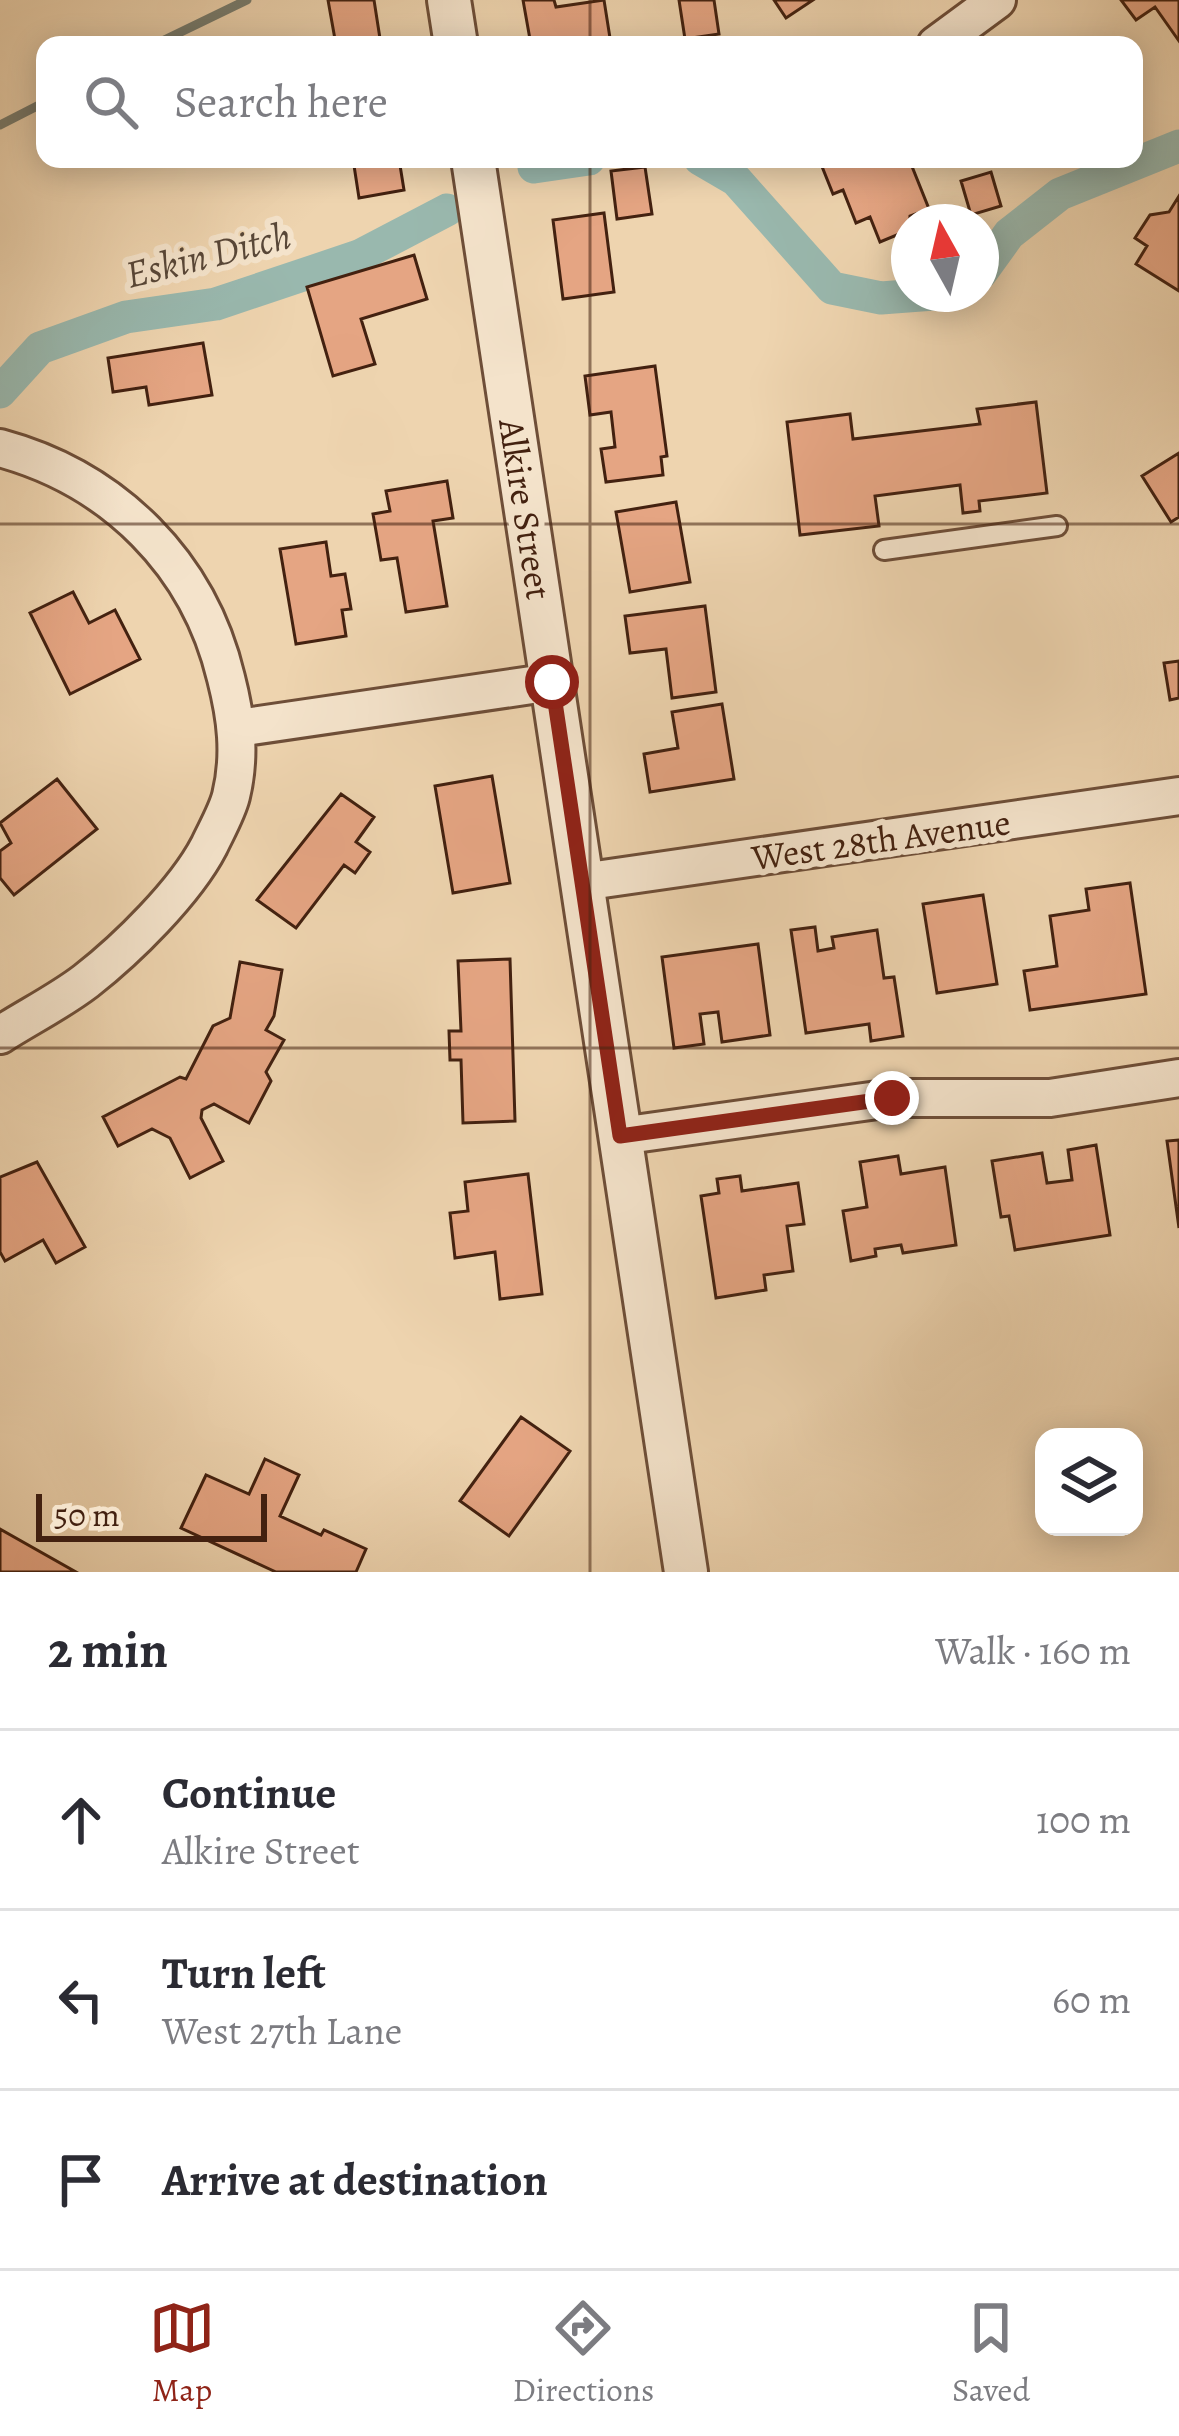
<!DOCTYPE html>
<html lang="en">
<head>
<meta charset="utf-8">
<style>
  :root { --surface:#fff; --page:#f2f2f3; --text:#2b2b33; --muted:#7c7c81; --line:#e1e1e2; --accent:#8f2418 }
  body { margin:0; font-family:Alegreya,serif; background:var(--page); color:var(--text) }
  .controls { position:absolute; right:36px; bottom:36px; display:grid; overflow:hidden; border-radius:24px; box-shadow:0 6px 30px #0003 }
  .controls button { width:108px; height:108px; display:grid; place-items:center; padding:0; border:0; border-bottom:3px solid var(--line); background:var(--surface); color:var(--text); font:60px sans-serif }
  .compass { position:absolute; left:891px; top:204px; width:108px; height:108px; border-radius:50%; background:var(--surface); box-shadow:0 6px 30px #0003; rotate:352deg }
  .scale { position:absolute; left:36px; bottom:30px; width:231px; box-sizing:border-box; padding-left:12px; border:6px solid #432110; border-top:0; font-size:33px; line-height:42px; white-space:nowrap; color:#432110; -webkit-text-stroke:9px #f4e3cb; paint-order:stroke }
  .stop { position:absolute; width:36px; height:36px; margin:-27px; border:9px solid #8f2418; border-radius:50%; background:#fff }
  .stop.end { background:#8f2418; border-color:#fff; box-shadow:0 3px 12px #0008 }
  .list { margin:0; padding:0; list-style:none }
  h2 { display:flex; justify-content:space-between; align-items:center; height:156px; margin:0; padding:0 48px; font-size:51px }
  h2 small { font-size:39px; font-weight:400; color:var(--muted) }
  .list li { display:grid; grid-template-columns:78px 1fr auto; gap:36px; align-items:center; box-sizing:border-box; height:180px; padding:0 48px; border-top:3px solid var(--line) }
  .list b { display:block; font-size:45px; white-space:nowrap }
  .list p { margin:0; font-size:39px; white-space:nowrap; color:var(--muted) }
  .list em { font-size:39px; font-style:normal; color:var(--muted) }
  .icon { flex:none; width:66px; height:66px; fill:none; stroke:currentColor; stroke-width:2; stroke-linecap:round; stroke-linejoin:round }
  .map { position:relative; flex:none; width:1179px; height:1572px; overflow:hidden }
  .search { position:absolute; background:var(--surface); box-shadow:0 6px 30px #0003; left:36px; right:36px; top:36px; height:132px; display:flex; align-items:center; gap:30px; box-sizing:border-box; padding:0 42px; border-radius:24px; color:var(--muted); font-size:45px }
  .sheet { height:696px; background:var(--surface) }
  nav { display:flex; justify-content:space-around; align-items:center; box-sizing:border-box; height:168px; border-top:3px solid var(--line); background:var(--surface); font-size:33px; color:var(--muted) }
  nav a { display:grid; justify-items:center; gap:6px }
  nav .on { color:var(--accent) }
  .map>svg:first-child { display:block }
</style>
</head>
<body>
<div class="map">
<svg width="1179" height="1572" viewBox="0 0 1179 1572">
  <rect width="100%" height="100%" fill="#eed4af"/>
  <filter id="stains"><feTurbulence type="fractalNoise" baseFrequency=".00167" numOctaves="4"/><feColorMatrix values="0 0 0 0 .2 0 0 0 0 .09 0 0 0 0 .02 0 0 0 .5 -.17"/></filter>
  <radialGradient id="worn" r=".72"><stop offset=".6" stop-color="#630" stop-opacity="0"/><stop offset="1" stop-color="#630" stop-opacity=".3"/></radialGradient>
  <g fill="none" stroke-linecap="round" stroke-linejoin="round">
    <!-- stream -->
    <path stroke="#777c6f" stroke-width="9" d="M154 45 247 0
      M0 125 45 102"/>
    <!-- canal -->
    <path stroke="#99b8ae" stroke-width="33" d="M700 159 736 180 832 288 881 298 934 294
      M534 167 589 159
      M981 273 1009 234 1060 194 1179 146
      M0 392 40 348 126 317 216 304 359 256 447 210"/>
  </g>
  <!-- building -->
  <path fill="#e5a583" stroke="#432110" stroke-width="3" d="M328 0H374L381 45H336Z
    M523 0H554L556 7 604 0 610 38 572 45H531Z
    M679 0H714L719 34 685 39Z
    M774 0H813L786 18Z
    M1121 0H1179V41L1155 7 1136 20Z
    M353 159H399L404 190 359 198Z
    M819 159H847L850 166 869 159H909L929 209 910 216 909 230 880 242 870 217 856 223 843 190 833 194Z
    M645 167 652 214 617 219 611 171Z
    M991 172 1001 206 971 215 961 181Z
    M1179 196V291L1136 264 1147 246 1135 238 1150 215 1169 212Z
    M604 213 614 292 563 299 553 220Z
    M414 255 427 299 361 319 375 364 333 376 307 287Z
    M203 343 212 395 149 405 146 387 113 392 108 358Z
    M655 366 667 456 661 457 663 475 606 482 601 449 615 447 611 412 590 415 585 376Z
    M1036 402 1047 493 979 501 980 511 963 513 960 485 875 496 879 526 800 535 787 422 850 414 853 439 980 424 977 409Z
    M1179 453V517L1171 522 1142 476Z
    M447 481 453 518 433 521 447 606 406 612 397 558 381 560 373 514 390 511 386 491Z
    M676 502 690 582 630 592 616 512Z
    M326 542 331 576 345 574 351 609 342 610 346 636 296 644 280 549Z
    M73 592 89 623 115 610 140 659 70 694 30 613Z
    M705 606 716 692 672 698 666 649 630 653 625 616Z
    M1179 661V698L1170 700 1164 663Z
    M722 704 734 779 650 792 644 754 678 748 672 712Z
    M492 776 510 883 453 893 435 786Z
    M57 779 97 829 14 895 0 878V851L11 843 0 823Z
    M341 794 374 817 356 842 370 852 355 873 344 865 296 928 257 900Z
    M1130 883 1146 994 1030 1010 1024 971 1057 966 1050 916 1089 910 1086 889Z
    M983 895 997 984 937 993 923 904Z
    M815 927 818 951 834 948 832 937 877 930 884 978 894 977 903 1036 871 1041 869 1024 806 1033 791 930Z
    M758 944 770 1035 722 1042 718 1012 700 1014 704 1044 674 1048 662 957Z
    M510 959 515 1121 463 1123 461 1060H450L449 1031H461L458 961Z
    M240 962 282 970 274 1016 266 1030 284 1040 266 1072 271 1081 249 1123 214 1104 202 1110 201 1118 223 1161 190 1178 170 1138 152 1129 118 1146 103 1117 180 1077 186 1079 213 1026 230 1018Z
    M1179 1140V1228L1167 1141Z
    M1096 1145 1110 1235 1015 1250 1009 1216 1001 1217 992 1161 1042 1153 1047 1183 1072 1180 1068 1150Z
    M898 1156 901 1174 945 1167 956 1245 903 1253 901 1245 875 1249 876 1256 851 1261 843 1211 867 1207 860 1162Z
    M37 1162 85 1247 56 1263 43 1240 5 1261 0 1252V1177Z
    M528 1174 542 1294 500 1299 495 1252 455 1258 450 1213 468 1211 465 1182Z
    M740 1176 742 1191 798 1183 804 1224 787 1226 793 1271 764 1275 766 1290 716 1298 701 1196 719 1193 717 1179Z
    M521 1417 570 1451 509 1536 460 1501Z
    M265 1459 299 1475 280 1516 321 1535 324 1530 366 1549 356 1572H276L181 1528 206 1475 249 1494Z
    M0 1529 76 1572H0Z"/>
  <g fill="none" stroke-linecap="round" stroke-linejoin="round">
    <defs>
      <path id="service" d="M884 550 1057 526"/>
      <path id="minor" d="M936 45 997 0
        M0 448C114 479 199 564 226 678 236 717 241 755 231 796 227 812 216 831 209 846 185 892 127 949 86 981 60 1001 28 1017 0 1035
        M238 728 552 682
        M582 882 1179 796
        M620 1136 892 1098H1050L1179 1078"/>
      <path id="tertiary" d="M449 0 456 45
        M473 159 686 1572"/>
    </defs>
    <!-- service casing -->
    <use href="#service" stroke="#6e4e38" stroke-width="24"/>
    <!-- minor casing -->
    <use href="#minor" stroke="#6e4e38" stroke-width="42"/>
    <!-- tertiary casing -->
    <use href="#tertiary" stroke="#6e4e38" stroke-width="48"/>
    <!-- service -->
    <use href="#service" stroke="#f4e3cb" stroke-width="18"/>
    <!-- minor -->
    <use href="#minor" stroke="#f4e3cb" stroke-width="36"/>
    <!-- tertiary -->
    <use href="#tertiary" stroke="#f4e3cb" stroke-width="42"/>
  </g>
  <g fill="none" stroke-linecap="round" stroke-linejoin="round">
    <!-- route -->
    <path stroke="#8f2418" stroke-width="15" d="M552 682 620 1136 892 1098"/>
  </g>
  <!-- grid -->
  <path fill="none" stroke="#432110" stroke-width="3" stroke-opacity="0.55" d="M590 0V45M590 159V1572M0 524H1179M0 1048H1179"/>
  <g text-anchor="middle" stroke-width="12" stroke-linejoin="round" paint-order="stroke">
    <!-- street labels -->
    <g font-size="36" fill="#432110" stroke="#f4e3cb">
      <text transform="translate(526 509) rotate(81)" y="13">Alkire Street</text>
      <text transform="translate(881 839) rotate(-8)" y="13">West 28th Avenue</text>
    </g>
    <!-- water labels -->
    <g font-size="39" font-style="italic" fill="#584738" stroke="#f4e3cb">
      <text transform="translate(208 254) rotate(-14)" y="14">Eskin Ditch</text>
    </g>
  </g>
  <rect width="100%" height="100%" filter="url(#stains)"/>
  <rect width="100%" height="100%" fill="url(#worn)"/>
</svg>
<div class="controls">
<button><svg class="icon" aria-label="layers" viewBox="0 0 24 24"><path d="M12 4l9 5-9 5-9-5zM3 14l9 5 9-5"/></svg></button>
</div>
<svg class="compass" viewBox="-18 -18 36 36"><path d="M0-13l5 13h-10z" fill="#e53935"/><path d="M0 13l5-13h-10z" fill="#7c7c81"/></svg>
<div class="scale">50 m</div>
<div class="stop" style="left:552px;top:682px"></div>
<div class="stop end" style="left:892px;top:1098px"></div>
<div class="search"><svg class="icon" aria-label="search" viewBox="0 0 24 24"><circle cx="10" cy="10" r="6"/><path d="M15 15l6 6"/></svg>Search here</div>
</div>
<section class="sheet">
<h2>2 min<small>Walk · 160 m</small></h2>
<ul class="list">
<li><svg class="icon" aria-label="ahead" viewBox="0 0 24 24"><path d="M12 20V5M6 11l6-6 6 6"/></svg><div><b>Continue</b><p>Alkire Street</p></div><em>100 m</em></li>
<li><svg class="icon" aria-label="left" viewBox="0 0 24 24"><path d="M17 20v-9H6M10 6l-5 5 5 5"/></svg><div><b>Turn left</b><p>West 27th Lane</p></div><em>60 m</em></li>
<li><svg class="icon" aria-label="arrive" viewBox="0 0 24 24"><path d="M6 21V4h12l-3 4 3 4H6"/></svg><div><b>Arrive at destination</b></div></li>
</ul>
</section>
<nav>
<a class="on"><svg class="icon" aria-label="map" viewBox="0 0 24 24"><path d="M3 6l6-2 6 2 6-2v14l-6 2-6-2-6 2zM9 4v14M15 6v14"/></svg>Map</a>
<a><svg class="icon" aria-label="directions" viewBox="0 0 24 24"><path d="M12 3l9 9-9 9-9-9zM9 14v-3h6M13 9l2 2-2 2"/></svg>Directions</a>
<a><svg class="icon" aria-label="saved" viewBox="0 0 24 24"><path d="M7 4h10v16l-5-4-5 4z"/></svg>Saved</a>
</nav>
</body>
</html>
